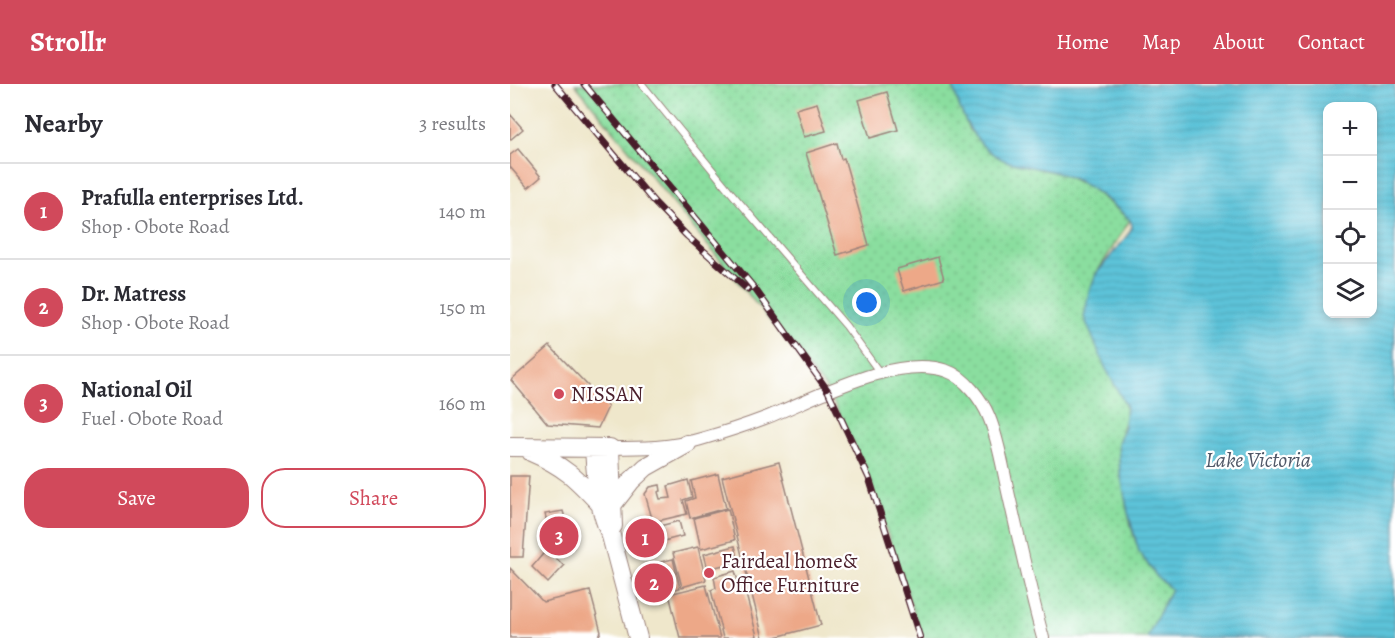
<!DOCTYPE html>
<html lang="en">
<head>
<meta charset="utf-8">
<style>
  :root { --surface:#fff; --page:#f7f7f7; --text:#2b2b33; --muted:#7c7c81; --line:#e1e1e2; --accent:#d1495b }
  body { margin:0; font-family:Alegreya,serif; background:var(--page); color:var(--text) }
  .controls { position:absolute; right:18px; top:18px; display:grid; overflow:hidden; border-radius:12px; box-shadow:0 3px 9px #0003 }
  .controls button { width:54px; height:54px; display:grid; place-items:center; padding:0; border:0; border-bottom:2px solid var(--line); background:var(--surface); color:var(--text); font:30px sans-serif }
  .you { position:absolute; left:357px; top:219px; width:21px; height:21px; margin:-15px; border:4px solid #fff; border-radius:50%; background:#1a73e8; box-shadow:0 0 0 9px #1a73e833 }
  .badge { display:grid; place-items:center; width:39px; height:39px; border-radius:50%; background:var(--accent); color:#fff; font-size:20px; font-weight:700 }
  .pin { position:absolute; translate:-50% -50%; border:3px solid #fff; box-shadow:0 2px 6px #0006 }
  .list { margin:0; padding:0; list-style:none }
  h2 { display:flex; justify-content:space-between; align-items:center; height:78px; margin:0; padding:0 24px; font-size:26px }
  h2 small { font-size:20px; font-weight:400; color:var(--muted) }
  .list li { display:grid; grid-template-columns:39px 1fr auto; gap:18px; align-items:center; box-sizing:border-box; height:96px; padding:0 24px; border-top:2px solid var(--line) }
  .list b { display:block; font-size:22px; white-space:nowrap }
  .list p { margin:0; font-size:20px; white-space:nowrap; color:var(--muted) }
  .list em { font-size:20px; font-style:normal; color:var(--muted) }
  .actions { display:flex; gap:12px; padding:18px 24px }
  .actions a { flex:1; padding:14px 0; border:2px solid var(--accent); border-radius:24px; text-align:center; font-size:21px; color:var(--accent) }
  .actions .main { background:var(--accent); color:#fff }
  .icon { flex:none; width:33px; height:33px; fill:none; stroke:currentColor; stroke-width:2; stroke-linecap:round; stroke-linejoin:round }
  .map { position:relative; flex:none; width:885px; height:554px; overflow:hidden }
  header { display:flex; align-items:center; gap:36px; box-sizing:border-box; height:84px; padding:0 30px; background:var(--accent); color:#fff }
  header strong { font-size:28px }
  nav { display:flex; gap:33px; margin-inline-start:auto; font-size:21px }
  main { display:flex }
  aside { flex:1; background:var(--surface) }
  .map>svg:first-child { display:block }
</style>
</head>
<body>
<header>
<strong>Strollr</strong>
<nav><a>Home</a><a>Map</a><a>About</a><a>Contact</a></nav>
</header>
<main>
<aside>
<h2>Nearby<small>3 results</small></h2>
<ul class="list">
<li><span class="badge">1</span><div><b>Prafulla enterprises Ltd.</b><p>Shop · Obote Road</p></div><em>140 m</em></li>
<li><span class="badge">2</span><div><b>Dr. Matress</b><p>Shop · Obote Road</p></div><em>150 m</em></li>
<li><span class="badge">3</span><div><b>National Oil</b><p>Fuel · Obote Road</p></div><em>160 m</em></li>
</ul>
<div class="actions"><a class="main">Save</a><a>Share</a></div>
</aside>
<div class="map">
<svg width="885" height="554" viewBox="0 0 885 554">
  <defs>
    <pattern id="grass-dots" width="8" height="8" patternUnits="userSpaceOnUse" patternTransform="scale(1.5)"><rect width="8" height="8" fill="#8ade9f"/><path d="M2 2h.1M6 6h.1" fill="none" stroke="#79be89" stroke-width="1.8" stroke-linecap="round"/></pattern>
    <pattern id="water-rules" width="6" height="5" patternUnits="userSpaceOnUse" patternTransform="scale(1.5)"><rect width="6" height="5" fill="#5cc3d9"/><path d="M0 2.5h6" fill="none" stroke="#52a7ba"/></pattern>
  </defs>
  <rect width="100%" height="100%" fill="#fff"/>
  <filter id="ink" filterUnits="userSpaceOnUse"><feTurbulence type="fractalNoise" baseFrequency=".0167" numOctaves="2"/><feDisplacementMap in="SourceGraphic" scale="12" xChannelSelector="R" yChannelSelector="G"/><feConvolveMatrix kernelMatrix="1 2 1 2 8 2 1 2 1" color-interpolation-filters="sRGB"/></filter>
  <filter id="wash" filterUnits="userSpaceOnUse"><feTurbulence type="fractalNoise" baseFrequency=".008" numOctaves="4" result="noise"/><feDisplacementMap in="SourceGraphic" scale="24" xChannelSelector="R" yChannelSelector="G"/><feGaussianBlur stdDeviation="1.35" result="paint"/><feColorMatrix in="noise" values="0 0 0 0 0 0 0 0 0 0 0 0 0 0 0 0 0 1.4 0 .05"/><feComposite in="paint" operator="in"/></filter>
  <g filter="url(#wash)">
    <rect width="100%" height="100%" fill="#efe7cb"/>
    <!-- grass -->
    <path fill="url(#grass-dots)" stroke="#6a7e65" stroke-width="1.5" d="M65 0H442L459 46 496 76 551 90 578 102 620 136 586 190 609 305C622 333 613 332 609 358 606 372 620 443 626 458 633 476 646 493 661 505L637 554H412L359 394 318 307Z"/>
    <!-- water -->
    <path fill="url(#water-rules)" stroke="#537182" stroke-width="1.5" fill-rule="evenodd" d="M442 0H885V554H637L661 505 647 493 629 468 618 429 610 388 608 359 614 342 616 322 595 283 574 233 579 208 586 190 619 149 622 142 620 136C600 117 577 98 551 90 533 84 514 83 496 77 464 64 451 32 442 0ZM818 22H862V230H818Z"/>
    <g id="blocks">
      <!-- building -->
      <path fill="#eda888" d="M377 8 388 46 360 54 349 16Z
        M307 19 316 47 294 53 286 25Z
        M0 30 13 45 0 56Z
        M327 59 331 75 334 74 359 161 327 171 296 69Z
        M8 65 31 93 18 104 0 83V71Z
        M428 173 434 195 394 207 387 185Z
        M40 262 98 323 88 344 38 340 1 296Z
        M269 378 311 541 262 554H253L212 393Z
        M208 390 216 424 180 434 176 417 185 414 181 397Z
        M0 392H19L13 473H0Z
        M178 396 182 413 173 416 177 430 143 438 135 410 140 403 150 401 151 407 148 408 150 415 161 414 158 402Z
        M218 425 225 456 191 465 184 434Z
        M53 427 63 464 45 469 35 430Z
        M169 437 173 452 146 459 142 444Z
        M225 462 229 477 198 485 194 470Z
        M188 463 196 496 172 503 163 469Z
        M37 465 54 482 38 499 22 483Z
        M163 475 170 504 157 507 150 478Z
        M0 484 33 518 80 507 91 548 87 554H0Z
        M225 487 229 501 233 499 247 552 239 554H213L201 506 206 504 204 493Z
        M196 501 210 554H170L159 510Z"/>
    </g>
  </g>
  <g filter="url(#ink)">
    <use href="#blocks" fill-opacity="0" stroke="#9c837b" stroke-width="1.5"/>
    <g fill="none" stroke-linecap="round" stroke-linejoin="round">
      <defs>
        <path id="service" d="M132 0 218 105 336 242 370 289"/>
        <path id="minor" d="M100 364C130 364 162 364 191 355 212 349 234 342 255 334 304 315 386 269 437 287 455 293 472 316 479 333 489 357 493 386 499 412 510 460 520 507 533 554"/>
        <path id="secondary" d="M0 363 100 364 103 442
          M84 365C86 395 88 424 101 452L128 554
          M21 368C54 382 66 394 90 420
          M103 420 121 397 136 383 177 360"/>
      </defs>
      <!-- service casing -->
      <use href="#service" stroke="#9c837b" stroke-width="8"/>
      <!-- minor casing -->
      <use href="#minor" stroke="#9c837b" stroke-width="14"/>
      <!-- secondary casing -->
      <use href="#secondary" stroke="#9c837b" stroke-width="20"/>
      <!-- service -->
      <use href="#service" stroke="#fff" stroke-width="6"/>
      <!-- minor -->
      <use href="#minor" stroke="#fff" stroke-width="12"/>
      <!-- secondary -->
      <use href="#secondary" stroke="#fff" stroke-width="18"/>
      <defs>
        <path id="rail" d="M45 0 144 118 177 152 238 206
          M74 0 245 205 318 307 359 394 410 554"/>
      </defs>
      <!-- rail casing -->
      <use href="#rail" stroke="#4a1f2b" stroke-width="7"/>
      <!-- rail -->
      <use href="#rail" stroke="#fff" stroke-width="4.5" stroke-dasharray="14" stroke-linecap="butt"/>
    </g>
  </g>
  <!-- markers -->
  <g fill="#d1495b" stroke="#fff" stroke-width="2">
    <circle cx="49" cy="310" r="6"/>
    <circle cx="199" cy="489" r="6"/>
  </g>
  <g text-anchor="middle" stroke-width="4.5" stroke-linejoin="round" paint-order="stroke">
    <!-- poi labels -->
    <g font-size="21" fill="#4a1f2b" stroke="#fff" text-anchor="start">
      <text x="61" y="317">NISSAN</text>
      <text x="211" y="484">Fairdeal home&amp;<tspan x="211" dy="24">Office Furniture</tspan></text>
    </g>
    <!-- water labels -->
    <g font-size="22" font-style="italic" fill="#505868" stroke="#fff">
      <text x="748" y="383">Lake Victoria</text>
    </g>
  </g>
</svg>
<div class="controls">
<button>+</button>
<button>−</button>
<button><svg class="icon" aria-label="locate" viewBox="0 0 24 24"><circle cx="12" cy="12" r="6"/><path d="M12 2v4M12 18v4M2 12h4M18 12h4"/></svg></button>
<button><svg class="icon" aria-label="layers" viewBox="0 0 24 24"><path d="M12 4l9 5-9 5-9-5zM3 14l9 5 9-5"/></svg></button>
</div>
<div class="you"></div>
<div class="pin badge" style="left:135px;top:454px">1</div>
<div class="pin badge" style="left:144px;top:499px">2</div>
<div class="pin badge" style="left:49px;top:452px">3</div>
</div>
</main>
</body>
</html>
